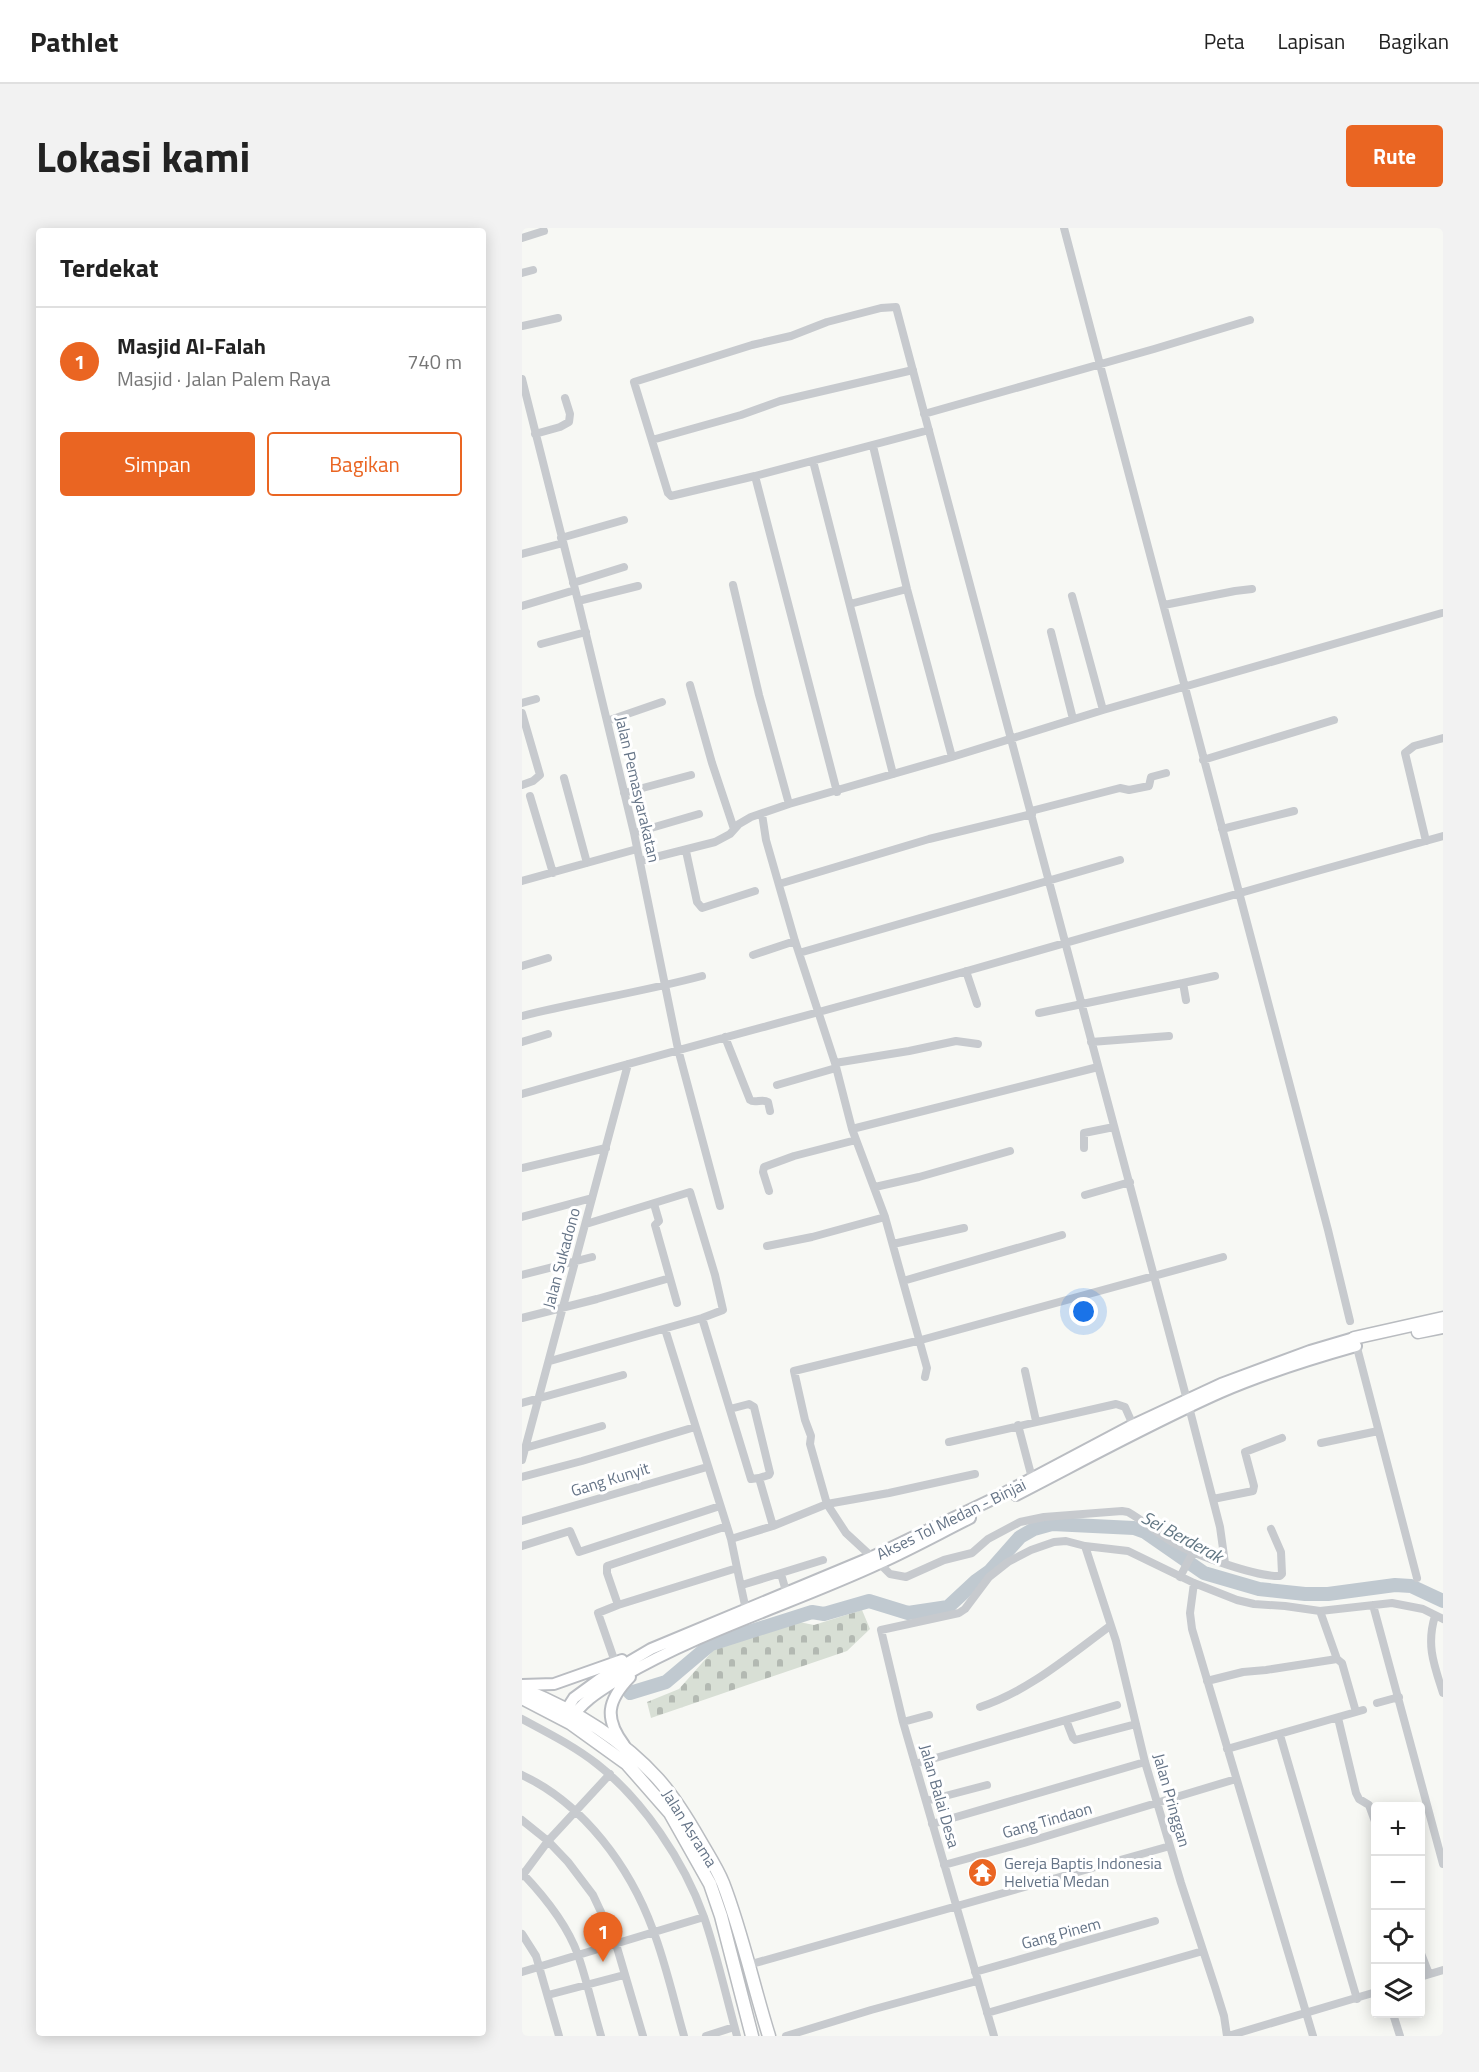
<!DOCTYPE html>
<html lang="id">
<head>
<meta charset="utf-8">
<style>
  :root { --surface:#fff; --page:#f2f2f2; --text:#222; --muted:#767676; --line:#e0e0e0; --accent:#ea6522 }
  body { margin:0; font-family:"Titillium Web",sans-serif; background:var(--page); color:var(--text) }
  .controls { position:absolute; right:18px; bottom:18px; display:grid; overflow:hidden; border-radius:6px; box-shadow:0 3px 15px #0003 }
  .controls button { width:54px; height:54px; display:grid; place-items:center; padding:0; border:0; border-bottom:2px solid var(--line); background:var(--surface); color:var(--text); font:30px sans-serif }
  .you { position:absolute; left:562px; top:1084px; width:21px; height:21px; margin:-15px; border:4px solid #fff; border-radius:50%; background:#1a73e8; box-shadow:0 0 0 9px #1a73e833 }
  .badge { display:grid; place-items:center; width:39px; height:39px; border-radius:50%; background:var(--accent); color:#fff; font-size:20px; font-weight:700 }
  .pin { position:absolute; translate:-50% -50px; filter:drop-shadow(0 2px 3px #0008) }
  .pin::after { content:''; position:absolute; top:32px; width:21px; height:18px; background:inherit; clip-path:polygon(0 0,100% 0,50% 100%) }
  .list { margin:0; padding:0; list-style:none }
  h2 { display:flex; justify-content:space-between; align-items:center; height:78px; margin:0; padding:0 24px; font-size:26px }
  h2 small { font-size:20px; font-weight:400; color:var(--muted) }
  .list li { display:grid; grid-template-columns:39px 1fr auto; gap:18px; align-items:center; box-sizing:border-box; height:108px; padding:0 24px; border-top:2px solid var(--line) }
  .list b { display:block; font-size:22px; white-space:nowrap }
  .list p { margin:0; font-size:20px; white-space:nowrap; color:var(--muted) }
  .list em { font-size:20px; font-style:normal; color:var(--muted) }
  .actions { display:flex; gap:12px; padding:18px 24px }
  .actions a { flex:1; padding:14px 0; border:2px solid var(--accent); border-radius:6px; text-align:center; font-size:21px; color:var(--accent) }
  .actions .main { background:var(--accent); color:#fff }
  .icon { flex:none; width:33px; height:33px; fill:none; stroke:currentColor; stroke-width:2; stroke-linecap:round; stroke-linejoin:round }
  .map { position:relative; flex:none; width:921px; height:1808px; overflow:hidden; border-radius:6px }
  header { display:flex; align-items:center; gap:36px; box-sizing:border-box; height:84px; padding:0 30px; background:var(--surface); border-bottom:2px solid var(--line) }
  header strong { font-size:28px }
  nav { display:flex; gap:33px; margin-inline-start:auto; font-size:21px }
  .intro { display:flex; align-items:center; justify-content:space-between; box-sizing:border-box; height:144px; padding:0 36px }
  h1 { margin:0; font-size:42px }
  .button { padding:15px 27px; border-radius:6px; background:var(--accent); color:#fff; font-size:21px; font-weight:700 }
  main { display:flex; gap:36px; padding:0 36px }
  aside { flex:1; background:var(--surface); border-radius:6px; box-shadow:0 3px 15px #0003 }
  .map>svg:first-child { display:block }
</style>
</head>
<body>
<header>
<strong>Pathlet</strong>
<nav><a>Peta</a><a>Lapisan</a><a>Bagikan</a></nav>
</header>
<div class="intro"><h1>Lokasi kami</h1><a class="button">Rute</a></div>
<main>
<aside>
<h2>Terdekat<small></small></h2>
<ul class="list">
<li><span class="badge">1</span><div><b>Masjid Al-Falah</b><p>Masjid · Jalan Palem Raya</p></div><em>740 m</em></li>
</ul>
<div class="actions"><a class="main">Simpan</a><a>Bagikan</a></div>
</aside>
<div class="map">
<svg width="921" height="1808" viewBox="0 0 921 1808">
  <defs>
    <pattern id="cemetery-stones" width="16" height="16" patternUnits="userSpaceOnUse" patternTransform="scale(1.5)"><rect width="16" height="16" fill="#d8dfd5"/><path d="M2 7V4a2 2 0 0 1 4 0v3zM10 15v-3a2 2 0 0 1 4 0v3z" fill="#b3b9b2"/></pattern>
  </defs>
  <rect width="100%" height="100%" fill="#f7f8f4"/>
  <!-- cemetery -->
  <path fill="url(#cemetery-stones)" d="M340 1382 348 1401 325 1423 129 1490 125 1474 157 1461 195 1418 277 1394 292 1397Z"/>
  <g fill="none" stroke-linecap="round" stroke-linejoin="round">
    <!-- river -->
    <path stroke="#c0c9d0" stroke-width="14" d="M108 1465 144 1454 189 1416 290 1384 302 1386 347 1373 386 1385 426 1379 454 1353 468 1343 498 1309 512 1301 530 1296 612 1300 623 1304 682 1345 737 1361 783 1366H806L873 1357 889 1358 921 1373"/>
    <defs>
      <path id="major" d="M494 1267C562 1232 629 1195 699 1164 743 1145 788 1131 834 1118
        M0 1457 32 1456 100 1432
        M41 1487 52 1470 78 1451 129 1421 350 1329 473 1270 611 1197 699 1156 788 1123 832 1110
        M50 1491C59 1473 81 1461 98 1450 180 1402 272 1375 358 1335 389 1321 418 1305 448 1290
        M102 1517C82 1490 85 1473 108 1449"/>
      <path id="highway" d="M896 1104 921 1099
        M832 1110 921 1090
        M0 1461C50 1481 99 1510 136 1551 152 1569 165 1590 177 1611 185 1625 195 1640 201 1655 220 1704 231 1757 247 1808
        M0 1470 48 1495 105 1536 148 1585 188 1656 199 1688 230 1808"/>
    </defs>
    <!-- major casing -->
    <use href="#major" stroke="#babdc2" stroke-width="14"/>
    <!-- highway casing -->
    <use href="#highway" stroke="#b9bcc0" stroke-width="15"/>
    <!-- minor -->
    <path stroke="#c7cace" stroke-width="8" d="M542 0 806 1002 828 1093
      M0 10 22 3
      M0 45 11 42
      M0 98 36 90
      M0 151 56 373 112 605 156 821 198 978
      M402 186 632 121 728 92
      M407 202 233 248 149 268 146 265 112 154 230 117 269 108 305 94 359 80 374 79 665 1172
      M13 206 38 199 47 194 48 186 43 170
      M130 212 219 187 258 173 391 142
      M351 218 385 361 430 529
      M291 233 371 546
      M233 248 315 564
      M39 310 102 292
      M0 326 41 315
      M51 355 102 339
      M211 357 237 467 267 576
      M550 368 581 482
      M56 373 116 358
      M328 376 385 361
      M642 377 713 363 730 361
      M0 378 53 362
      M529 404 551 491
      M19 416 64 404
      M168 457 190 535 212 601
      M0 475 14 471
      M0 485 18 547 11 553 0 557
      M85 493 140 474
      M681 532 812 492
      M42 550 65 635
      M102 565 169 547
      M8 568 31 645
      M509 583 598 560 607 562 627 558 629 549 644 545
      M240 586 244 612 273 713 313 835 330 901 363 989 405 1140 403 1149
      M700 601 772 583
      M112 605 177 586
      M904 613 883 525 892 518 921 510
      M164 623 175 674 180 680 233 663
      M118 633 193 614 208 606 217 596 229 589 267 576 430 529 581 482 920 385
      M0 653 115 621
      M257 656 407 611 510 586
      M277 725 598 632
      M231 727 273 713
      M0 738 26 730
      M444 743 455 776
      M661 755 693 748
      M517 785 661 755 664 772
      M0 788C60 773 120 764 180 748
      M203 809 228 872C233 876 240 870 246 874L248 883
      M0 814 26 806
      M569 814 647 808
      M313 835 387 823 434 813 456 816
      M255 857 314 840
      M0 866C148 823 297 785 445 743 603 697 762 652 921 608
      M330 901 576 839
      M562 920V905L592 899
      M0 940 84 920
      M353 959 397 949 488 923
      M247 963 241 944 242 939 272 928 334 912
      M563 967 608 954
      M132 976 137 993 133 997 155 1075
      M0 989 70 970
      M371 1016 442 1000
      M245 1018 290 1009 363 989
      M0 1047 70 1029
      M381 1053 540 1007
      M0 1090 75 1071 148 1050
      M180 1090 229 1251 237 1250 251 1298
      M833 1112 895 1350
      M28 1133 180 1090 201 1082 193 1047 168 964 64 996
      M503 1143 514 1193
      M0 1175 101 1147
      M667 1179 698 1299 703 1335
      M208 1181 227 1176 232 1179 248 1245 247 1247 237 1250
      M496 1197 510 1250
      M427 1214 594 1176 603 1179 611 1197
      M799 1215 856 1203
      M3 1220 80 1198
      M0 1232 106 836
      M0 1249 60 1233 173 1199
      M691 1271 731 1263 732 1258 723 1224 760 1210
      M0 1293 185 1239
      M209 1311 251 1298 305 1276 367 1265 453 1246
      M0 1318 48 1303 57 1324 198 1278
      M563 1318 594 1413 623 1534 659 1655 693 1759 702 1788 705 1808
      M350 1329 324 1305 305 1276 288 1216 289 1208 283 1192 272 1143 399 1112 701 1029
      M358 1336 368 1346 384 1349 422 1332 450 1325 466 1311 498 1294 522 1289 600 1283 606 1284C622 1293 636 1306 652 1315 673 1327 735 1349 758 1348L760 1346 759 1324 749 1301
      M215 1340 224 1382
      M259 1346 266 1370
      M658 1349 671 1324
      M672 1355 668 1385 670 1401 791 1808
      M220 1357 301 1332
      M96 1377 85 1345V1338L205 1298
      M851 1377 921 1636
      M798 1383 815 1431 820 1435 834 1484
      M913 1388C904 1417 912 1437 921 1465
      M93 1434 76 1385 96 1377 215 1340 209 1311 143 1101
      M685 1453 721 1444 744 1442 815 1431
      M855 1475 877 1469
      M458 1479C507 1463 547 1428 588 1398
      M816 1490 834 1565 837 1571 847 1577 854 1596
      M0 1491C26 1505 52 1518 75 1536 121 1572 162 1633 182 1689 195 1727 204 1768 215 1808
      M544 1492 551 1510 553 1512 614 1496
      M381 1494 407 1487
      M758 1507 835 1771
      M705 1521 841 1482
      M393 1536 595 1477
      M0 1547C62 1576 108 1639 131 1702 144 1736 152 1773 162 1808
      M404 1573 465 1557
      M0 1592 26 1613 46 1634 71 1667 94 1716 121 1808
      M410 1596 623 1534
      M422 1637 502 1615 714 1551
      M0 1645C22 1668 45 1696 56 1727 65 1753 71 1781 79 1808
      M0 1648 26 1613 88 1546
      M0 1706 14 1728 37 1808
      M898 1723 907 1746
      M226 1737 648 1618
      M0 1744 182 1689
      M453 1744 633 1693
      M898 1749 921 1742
      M26 1767 102 1747
      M465 1785 681 1723
      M871 1786 878 1808
      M184 1808 212 1799
      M264 1808 349 1782 455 1753
      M472 1808 381 1494 359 1402 437 1385 443 1381 467 1349 486 1334 509 1322 532 1314 544 1313 563 1318 606 1323 672 1355 715 1372 732 1376 763 1378 798 1383 870 1375 901 1381 921 1391
      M706 1808 854 1764"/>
    <!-- major -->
    <use href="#major" stroke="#fff" stroke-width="10"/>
    <!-- highway -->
    <use href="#highway" stroke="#fff" stroke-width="12"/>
  </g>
  <!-- icons -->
  <defs>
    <symbol id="temple-disc" viewBox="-11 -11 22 22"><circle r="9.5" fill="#ea6522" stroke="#fff"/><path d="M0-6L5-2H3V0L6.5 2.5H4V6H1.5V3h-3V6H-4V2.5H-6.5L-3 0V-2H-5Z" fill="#fff"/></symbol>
  </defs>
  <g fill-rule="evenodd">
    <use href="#temple-disc" x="444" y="1628" width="33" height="33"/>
  </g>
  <g text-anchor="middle" stroke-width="6" stroke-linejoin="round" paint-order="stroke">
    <!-- street labels -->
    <g font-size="16" fill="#657487" stroke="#fff">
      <text transform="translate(116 561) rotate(77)" y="6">Jalan Pemasyarakatan</text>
      <text transform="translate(39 1030) rotate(-75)" y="6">Jalan Sukadono</text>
      <text transform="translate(88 1251) rotate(-17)" y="6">Gang Kunyit</text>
      <text transform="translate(429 1291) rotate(-26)" y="6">Akses Tol Medan - Binjai</text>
      <text transform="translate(418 1568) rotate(74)" y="6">Jalan Balai Desa</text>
      <text transform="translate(650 1572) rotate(74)" y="6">Jalan Pringgan</text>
      <text transform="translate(525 1592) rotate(-16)" y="6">Gang Tindaon</text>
      <text transform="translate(168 1600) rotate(58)" y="6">Jalan Asrama</text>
      <text transform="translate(539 1705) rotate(-15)" y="6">Gang Pinem</text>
    </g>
    <!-- poi labels -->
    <g font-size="16" fill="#657487" stroke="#fff" text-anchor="start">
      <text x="482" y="1641">Gereja Baptis Indonesia<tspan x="482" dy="18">Helvetia Medan</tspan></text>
    </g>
    <!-- water labels -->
    <g font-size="18" font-style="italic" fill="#617683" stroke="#fff">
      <text transform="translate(660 1309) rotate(28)" y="6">Sei Berderak</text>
    </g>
  </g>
</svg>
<div class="controls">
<button>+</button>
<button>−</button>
<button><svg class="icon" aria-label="locate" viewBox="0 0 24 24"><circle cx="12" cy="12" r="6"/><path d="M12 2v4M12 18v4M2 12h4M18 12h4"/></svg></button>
<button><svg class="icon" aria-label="layers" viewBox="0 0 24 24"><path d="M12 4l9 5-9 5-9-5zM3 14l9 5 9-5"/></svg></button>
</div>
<div class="you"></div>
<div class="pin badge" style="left:81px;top:1734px">1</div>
</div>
</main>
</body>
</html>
